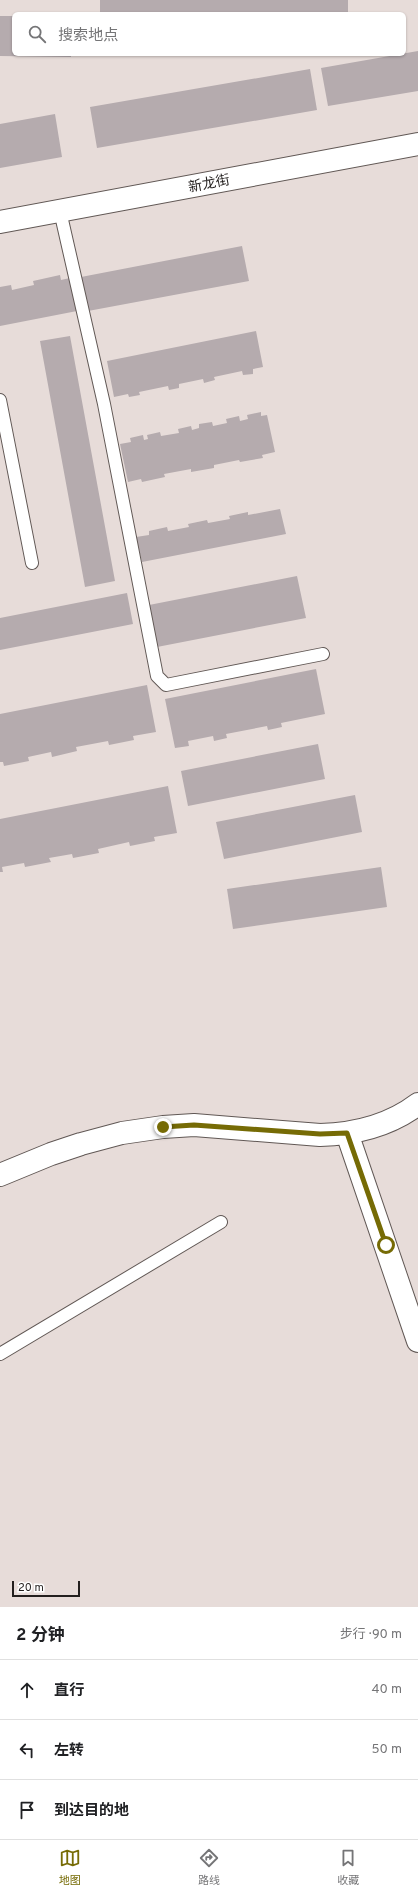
<!DOCTYPE html>
<html lang="zh">
<head>
<meta charset="utf-8">
<style>
  :root { --surface:#fff; --page:#f2f2f2; --text:#202124; --muted:#757577; --line:#e0e0e0; --accent:#766b05 }
  body { margin:0; font-family:Overpass,"Noto Sans SC",sans-serif; background:var(--page); color:var(--text) }
  .scale { position:absolute; left:12px; bottom:10px; width:68px; box-sizing:border-box; padding-left:4px; border:2px solid #231f1e; border-top:0; font-size:11px; line-height:14px; white-space:nowrap; color:#231f1e; -webkit-text-stroke:3px #fff; paint-order:stroke }
  .stop { position:absolute; width:12px; height:12px; margin:-9px; border:3px solid #766b05; border-radius:50%; background:#fff }
  .stop.end { background:#766b05; border-color:#fff; box-shadow:0 1px 4px #0008 }
  .list { margin:0; padding:0; list-style:none }
  h2 { display:flex; justify-content:space-between; align-items:center; height:52px; margin:0; padding:0 16px; font-size:17px }
  h2 small { font-size:13px; font-weight:400; color:var(--muted) }
  .list li { display:grid; grid-template-columns:26px 1fr auto; gap:12px; align-items:center; box-sizing:border-box; height:60px; padding:0 16px; border-top:1px solid var(--line) }
  .list b { display:block; font-size:15px; white-space:nowrap }
  .list em { font-size:13px; font-style:normal; color:var(--muted) }
  .icon { flex:none; width:22px; height:22px; fill:none; stroke:currentColor; stroke-width:2; stroke-linecap:round; stroke-linejoin:round }
  .map { position:relative; flex:none; width:418px; height:1607px; overflow:hidden }
  .search { position:absolute; background:var(--surface); box-shadow:0 1px 3px #0004; left:12px; right:12px; top:12px; height:44px; display:flex; align-items:center; gap:10px; box-sizing:border-box; padding:0 14px; border-radius:6px; color:var(--muted); font-size:15px }
  .sheet { height:232px; background:var(--surface) }
  nav { display:flex; justify-content:space-around; align-items:center; box-sizing:border-box; height:56px; border-top:1px solid var(--line); background:var(--surface); font-size:11px; color:var(--muted) }
  nav a { display:grid; justify-items:center; gap:2px }
  nav .on { color:var(--accent) }
  .map>svg:first-child { display:block }
</style>
</head>
<body>
<div class="map">
<svg width="418" height="1607" viewBox="0 0 418 1607">
  <rect width="100%" height="100%" fill="#e7dcd9"/>
  <!-- building -->
  <path fill="#b5abae" d="M100 0H348V14H100Z
    M0 16H14V54H71V57L0 56Z
    M418 51V91L328 106 321 68Z
    M310 69 317 110 97 148 90 107Z
    M55 114 62 157 0 168V124Z
    M242 246 249 281 88 311 81 277Z
    M60 275 61 280 70 278 77 311 0 326V287L11 285 12 290 34 285 33 281Z
    M256 331 263 367 253 369V374L243 375 242 371 214 377 215 380 204 383 203 379 179 384V388L169 390 168 386 139 392 140 395 129 397 128 394 114 397 107 361Z
    M70 336 115 581 85 587 40 341Z
    M261 412V416L267 415 275 452 262 455 263 458 240 462 239 460 214 465V468L191 472V469L164 474 165 477 142 482 141 479 128 482 120 444 131 442 130 438 143 435 144 440 148 439 147 435 160 432 161 436 179 433 178 429 191 426 192 430 199 428V424L212 422 213 426 227 423 226 419 239 416 240 421 248 419 247 415Z
    M280 509 286 534 142 562 136 537 149 535V531L167 527 168 531 189 527 188 524 207 520 208 523 230 519 229 516 248 512V515Z
    M297 576 306 618 157 647 149 605Z
    M127 593 133 624 0 650V618Z
    M316 669 325 714 281 723 282 727 268 730 267 726 226 734 227 738 214 741 213 736 188 741 189 746 175 748 165 699Z
    M147 685 156 732 133 736 134 740 109 745 108 741 76 747 77 751 52 757 51 752 28 757 29 761 4 766 3 762H0V714Z
    M318 744 325 779 188 806 181 771Z
    M168 786 177 833 154 837 155 841 130 846 129 842 98 849 99 853 73 858 72 854 49 858 51 862 25 867 24 863 2 867 3 872H0V819Z
    M355 795 362 832 224 859 216 822Z
    M381 867 387 907 233 929 227 889Z"/>
  <g fill="none" stroke-linecap="round" stroke-linejoin="round">
    <defs>
      <path id="lane" d="M60 211 104 404 157 676 166 685 323 654
        M0 400 32 563
        M0 1354 221 1222"/>
      <path id="street" d="M347 1133 418 1341
        M0 1175 51 1154 81 1144 122 1133 163 1127 194 1125 320 1135C356 1134 389 1126 418 1104"/>
      <path id="secondary" d="M0 222 418 144"/>
    </defs>
    <!-- lane casing -->
    <use href="#lane" stroke="#615855" stroke-width="14"/>
    <!-- street casing -->
    <use href="#street" stroke="#615855" stroke-width="24"/>
    <!-- secondary casing -->
    <use href="#secondary" stroke="#615855" stroke-width="24"/>
    <!-- lane -->
    <use href="#lane" stroke="#fff" stroke-width="12"/>
    <!-- street -->
    <use href="#street" stroke="#fff" stroke-width="22"/>
    <!-- secondary -->
    <use href="#secondary" stroke="#fff" stroke-width="22"/>
  </g>
  <g fill="none" stroke-linecap="round" stroke-linejoin="round">
    <!-- route -->
    <path stroke="#766b05" stroke-width="5" d="M163 1127 194 1125 320 1134 347 1133 386 1245"/>
  </g>
  <g text-anchor="middle" stroke-width="3" stroke-linejoin="round" paint-order="stroke">
    <!-- street labels -->
    <g font-size="14" fill="#231f1e" stroke="#fff">
      <text transform="translate(209 183) rotate(-11)" y="5">新龙街</text>
    </g>
  </g>
</svg>
<div class="scale">20 m</div>
<div class="stop" style="left:386px;top:1245px"></div>
<div class="stop end" style="left:163px;top:1127px"></div>
<div class="search"><svg class="icon" aria-label="search" viewBox="0 0 24 24"><circle cx="10" cy="10" r="6"/><path d="M15 15l6 6"/></svg>搜索地点</div>
</div>
<section class="sheet">
<h2>2 分钟<small>步行 · 90 m</small></h2>
<ul class="list">
<li><svg class="icon" aria-label="ahead" viewBox="0 0 24 24"><path d="M12 20V5M6 11l6-6 6 6"/></svg><div><b>直行</b></div><em>40 m</em></li>
<li><svg class="icon" aria-label="left" viewBox="0 0 24 24"><path d="M17 20v-9H6M10 6l-5 5 5 5"/></svg><div><b>左转</b></div><em>50 m</em></li>
<li><svg class="icon" aria-label="arrive" viewBox="0 0 24 24"><path d="M6 21V4h12l-3 4 3 4H6"/></svg><div><b>到达目的地</b></div></li>
</ul>
</section>
<nav>
<a class="on"><svg class="icon" aria-label="map" viewBox="0 0 24 24"><path d="M3 6l6-2 6 2 6-2v14l-6 2-6-2-6 2zM9 4v14M15 6v14"/></svg>地图</a>
<a><svg class="icon" aria-label="directions" viewBox="0 0 24 24"><path d="M12 3l9 9-9 9-9-9zM9 14v-3h6M13 9l2 2-2 2"/></svg>路线</a>
<a><svg class="icon" aria-label="saved" viewBox="0 0 24 24"><path d="M7 4h10v16l-5-4-5 4z"/></svg>收藏</a>
</nav>
</body>
</html>
